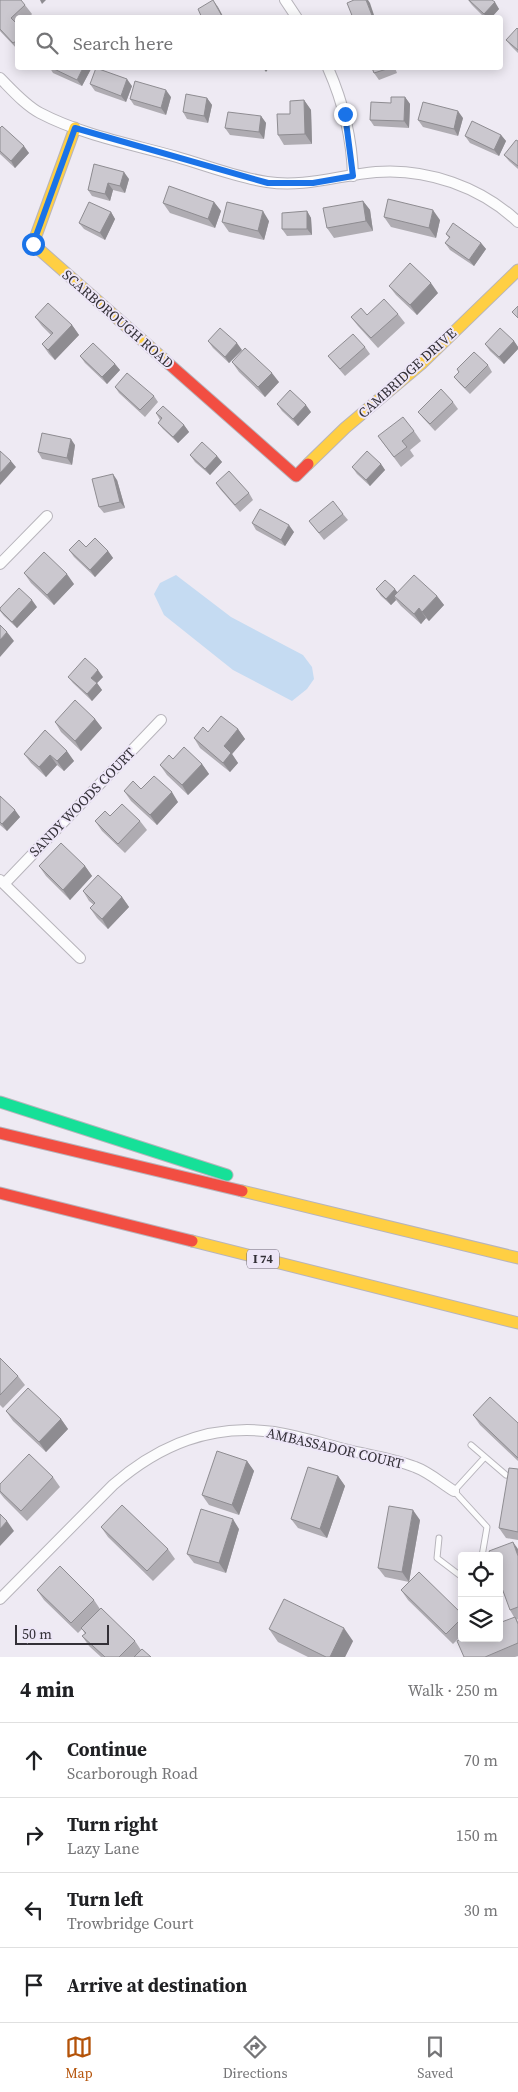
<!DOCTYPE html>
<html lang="en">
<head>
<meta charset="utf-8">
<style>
  :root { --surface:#fff; --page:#f6f6f6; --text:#202124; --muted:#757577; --line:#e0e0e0; --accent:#b45309 }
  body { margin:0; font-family:"Source Serif 4",serif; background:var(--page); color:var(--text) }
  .controls { position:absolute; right:15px; bottom:15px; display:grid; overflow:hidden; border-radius:5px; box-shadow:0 2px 12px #0003 }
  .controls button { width:45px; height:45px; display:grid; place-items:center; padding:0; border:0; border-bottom:1px solid var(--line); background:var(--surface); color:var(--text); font:25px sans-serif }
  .scale { position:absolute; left:15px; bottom:12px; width:94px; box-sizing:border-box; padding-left:5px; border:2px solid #333037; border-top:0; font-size:14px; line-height:18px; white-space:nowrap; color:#333037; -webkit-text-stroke:4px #ede6f7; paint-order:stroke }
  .stop { position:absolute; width:15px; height:15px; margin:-11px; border:4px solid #1a73e8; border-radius:50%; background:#fff }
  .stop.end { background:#1a73e8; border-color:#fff; box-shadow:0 1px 5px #0008 }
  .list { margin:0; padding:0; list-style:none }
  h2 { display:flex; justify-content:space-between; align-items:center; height:65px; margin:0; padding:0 20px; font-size:21px }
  h2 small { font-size:16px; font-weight:400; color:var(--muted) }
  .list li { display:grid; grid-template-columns:32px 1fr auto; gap:15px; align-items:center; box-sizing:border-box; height:75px; padding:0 20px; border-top:1px solid var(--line) }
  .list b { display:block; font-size:19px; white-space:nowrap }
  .list p { margin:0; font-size:16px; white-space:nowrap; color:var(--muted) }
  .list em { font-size:16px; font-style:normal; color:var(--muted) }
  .icon { flex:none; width:28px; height:28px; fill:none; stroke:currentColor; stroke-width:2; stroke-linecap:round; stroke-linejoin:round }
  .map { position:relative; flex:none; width:518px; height:1657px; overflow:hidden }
  .search { position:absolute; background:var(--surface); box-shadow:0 2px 12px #0003; left:15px; right:15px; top:15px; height:55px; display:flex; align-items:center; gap:12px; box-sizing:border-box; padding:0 18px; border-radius:5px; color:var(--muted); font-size:19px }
  .sheet { height:365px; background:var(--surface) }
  nav { display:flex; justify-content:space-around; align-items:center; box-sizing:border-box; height:70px; border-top:1px solid var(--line); background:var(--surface); font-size:14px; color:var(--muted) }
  nav a { display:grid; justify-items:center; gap:2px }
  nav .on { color:var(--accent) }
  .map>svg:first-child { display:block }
</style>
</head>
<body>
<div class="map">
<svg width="518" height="1657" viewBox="0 0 518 1657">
  <rect width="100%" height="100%" fill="#eeeaf3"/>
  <!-- water -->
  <path fill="#c5dbf2" d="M176 575 231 617 303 655 312 667 314 679 307 689 292 701 233 670 164 615 154 594 160 583Z"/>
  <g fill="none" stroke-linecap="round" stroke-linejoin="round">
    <defs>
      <path id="lane" d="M471 1445 485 1457 454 1491 487 1527 482 1556
        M485 1457 506 1475
        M439 1538 437 1558 462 1577"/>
      <path id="street" d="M285 0 297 18
        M328 68C343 102 352 138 353 176
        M0 78C12 90 25 105 40 113 82 135 131 144 177 157 205 165 239 178 267 182 304 188 340 175 376 172 427 168 481 187 518 222
        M0 564 47 516
        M0 880 80 958
        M4 884 161 720
        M0 1599 113 1485C159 1445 211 1423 274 1432 298 1436 321 1443 344 1449 367 1455 393 1458 415 1467 429 1472 441 1483 454 1491"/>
      <path id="fast" d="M0 1102 227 1175"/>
      <path id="slow" d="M75 128 33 244 168 363
        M308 464 345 428 421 364 518 270
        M242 1191 518 1258
        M192 1241 518 1323"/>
      <path id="jam" d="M168 363 296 476 308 464
        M0 1133 242 1191
        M0 1193 192 1241"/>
    </defs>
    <!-- lane casing -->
    <use href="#lane" stroke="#b7b4bb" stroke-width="7"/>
    <!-- street casing -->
    <use href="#street" stroke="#b7b4bb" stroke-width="12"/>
    <!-- fast casing -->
    <use href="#fast" stroke="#b7b4bb" stroke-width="13"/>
    <!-- slow casing -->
    <use href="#slow" stroke="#b7b4bb" stroke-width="13"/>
    <!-- jam casing -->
    <use href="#jam" stroke="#b7b4bb" stroke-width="13"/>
    <!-- lane -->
    <use href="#lane" stroke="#fcfcfd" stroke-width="5"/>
    <!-- street -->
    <use href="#street" stroke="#fcfcfd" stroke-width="10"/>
    <!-- fast -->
    <use href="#fast" stroke="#16e098" stroke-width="11"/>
    <!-- slow -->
    <use href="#slow" stroke="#ffcf43" stroke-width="11"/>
    <!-- jam -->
    <use href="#jam" stroke="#f24e42" stroke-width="11"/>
  </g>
  <!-- wall -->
  <path fill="#afacb2" d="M0 0 25 5 32 14 29 18H18V50L0 31Z
    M468 0H492L499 9 491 18H485L472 5Z
    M518 29V53L511 46 506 40Z
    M50 68H90L91 69 82 86 53 73Z
    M372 68H395L397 73 379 80 374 73Z
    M90 84 132 86 126 102 95 91Z
    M171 97 166 115 134 105 130 99Z
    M405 97 410 104 409 128 374 126 370 120 391 103Z
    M207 98 212 105 208 123 187 119 183 112Z
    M304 100 311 110 312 144 284 145 278 135 290 114Z
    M261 116 266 123 264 139 230 135 225 128Z
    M463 118 458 136 423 127 418 120Z
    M0 128 29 153 15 168 0 154Z
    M501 135 506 141 499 156 470 143 465 136Z
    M518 141V169L509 161 504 155Z
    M94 164 129 179 125 193 113 190 110 201 92 196 88 190Z
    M363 201 370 210 373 231 334 238 327 228Z
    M214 202 221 211 215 228 170 213 163 203Z
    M307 211 311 218 312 235 287 236 282 229Z
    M111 212 115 219 105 240 84 229 79 223Z
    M384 217 440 220 436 238 391 227Z
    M269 221 264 240 229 232 222 222Z
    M446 234 481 243 486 249 474 266 450 250 445 243 449 238Z
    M389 286 438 293 417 315 396 295Z
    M398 314 405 323 378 348 358 326 351 317 367 315Z
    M35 317 72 325 79 335 55 360 49 354 42 344 51 335 42 326Z
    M208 341 242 350 229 363 213 348Z
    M514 341 518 347V349L504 364 490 351 485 344Z
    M365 347 370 354 345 376 333 362 328 356Z
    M80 356 115 364 120 370 107 384 85 363Z
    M232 362 279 382 265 397 239 372Z
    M488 365 492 372 470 394 459 383 454 377 459 372 457 369Z
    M115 387 154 396 158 402 145 417 119 393Z
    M453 402 458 409 435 431 423 418 418 412Z
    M277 404 311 412 298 426 282 411Z
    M156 413 184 425 189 432 178 443 163 429 158 423 160 420Z
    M414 431 421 441 410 450 414 456 401 467 378 436Z
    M75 445 72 465 42 459 38 452Z
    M190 455 217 456 222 462 210 475 195 462Z
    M381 464 385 470 370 486 357 474 352 467Z
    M117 480 125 508 104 513 99 507Z
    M216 483 249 493 253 500 240 512 220 489Z
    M343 514 348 520 324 540 309 521Z
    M252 523 294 532 285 546 256 530Z
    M86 547 108 551 113 558 95 577 74 557 69 550Z
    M24 573 74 584 54 605 31 583Z
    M376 589 398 592 437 596 444 605 429 621 426 618 421 624 401 606 396 600 391 605 381 596Z
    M37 607 17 628 4 616 0 611Z
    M68 677H103L97 683 102 690 92 701 73 683Z
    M95 719 102 728 81 751 61 732 55 722Z
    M238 729 245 739 232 754 238 763 230 772 200 748 194 738 208 732Z
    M45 730 74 761 64 771 57 765 46 777 31 763 24 754Z
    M173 759 202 764 209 774 188 795 167 775 160 765Z
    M141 789 178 802 157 825 131 801 124 791Z
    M0 796 20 817 7 831 0 825Z
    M110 816 140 821 147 830 125 853 102 831 95 821Z
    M39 866H85L92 876 70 900 46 876Z
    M83 891 122 897 129 907 108 929 97 918 90 908 94 905 89 901Z
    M0 1358 18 1376 25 1385 3 1408 0 1405Z
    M6 1411 61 1419 68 1429 46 1452 13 1421Z
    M473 1415 518 1423V1461L480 1425Z
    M247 1461 254 1471 239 1515 209 1505 202 1495Z
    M518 1469V1540L506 1538 499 1528Z
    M338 1476 345 1486 327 1538 298 1528 291 1519Z
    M53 1477 60 1487 27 1521 4 1498 0 1493V1484Z
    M420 1520 409 1582 385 1577 378 1568Z
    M101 1527 168 1549 175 1559 153 1581 108 1537Z
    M239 1529 226 1573 194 1563 187 1554Z
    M518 1549V1619L517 1620 518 1621V1656L515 1657H464L514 1617 510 1610Z
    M37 1590 94 1600 100 1609 135 1641 141 1650 151 1657H101L89 1646 82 1636 85 1634 82 1629 78 1633 44 1600Z
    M401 1590 462 1614V1635L453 1644 408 1600Z
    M269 1629 353 1641 345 1657H308L278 1642Z"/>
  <!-- shaded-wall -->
  <path fill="#8e8c91" d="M40 0H46L42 4Z
    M213 0 218 7 224 18H223Z
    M366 0H368L370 3 375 18H373Z
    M495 2 499 9 491 18H487L484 14Z
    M83 68H90L91 69 82 86 77 80Z
    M263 68H269L266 72Z
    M127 79 132 86 126 102 121 96Z
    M166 90 171 97 166 115 161 108Z
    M405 97 410 104 409 128 404 121Z
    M207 98 212 105 208 123 204 116Z
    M304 100 311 110 312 144 305 134Z
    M458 111 463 118 458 136 454 129Z
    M261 116 266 123 264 139 259 132Z
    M501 135 506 141 499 156 494 150Z
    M24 146 29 153 15 168 11 161Z
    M124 172 129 179 125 193 120 186Z
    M108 183 113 190 110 201 105 194Z
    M363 201 370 210 373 231 366 221Z
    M214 202 221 211 215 228 208 219Z
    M433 210 440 220 436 238 429 228Z
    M263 211 269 221 264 240 258 231Z
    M307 211 311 218 312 235 307 229Z
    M111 212 115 219 105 240 100 233Z
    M481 243 486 249 474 266 469 260Z
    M431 283 438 293 417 315 410 305Z
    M72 325 79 335 55 360 48 350Z
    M514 341 518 347V349L504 364 499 357Z
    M237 343 242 350 229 363 225 357Z
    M115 364 120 370 107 384 102 377Z
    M272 373 279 382 265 397 258 387Z
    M306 405 311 412 298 426 293 419Z
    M184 425 189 432 178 443 173 437Z
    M71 439 75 445 72 465 67 458Z
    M217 456 222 462 210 475 205 469Z
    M11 461 16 467 0 485V473Z
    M381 464 385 470 370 486 366 480Z
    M113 474 117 480 125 508 120 502Z
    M289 525 294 532 285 546 281 540Z
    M108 551 113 558 95 577 90 570Z
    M67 574 74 584 54 605 47 595Z
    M395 589 400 596H394L396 600 391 605 386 599Z
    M437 596 444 605 429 621 422 612Z
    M32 600 37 607 17 628 12 622Z
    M419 608 426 618 421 624 414 614Z
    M7 632 14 641 0 657V640Z
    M98 670 103 677 96 684 91 678Z
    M97 683 102 690 92 701 87 694Z
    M95 719 102 728 81 751 75 741Z
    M238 729 245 739 232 754 238 763 230 772 223 763 224 746Z
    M67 751 74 761 64 771 57 761Z
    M50 755 57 765 46 777 39 767Z
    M202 764 209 774 188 795 182 785Z
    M172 792 178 802 157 825 150 815Z
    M15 810 20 817 7 831 2 824Z
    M85 866 92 876 70 900 63 890Z
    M122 897 129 907 108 929 102 919Z
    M61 1419 68 1429 46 1452 39 1442Z
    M247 1461 254 1471 239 1515 232 1505Z
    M338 1476 345 1486 327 1538 320 1529Z
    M413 1510 420 1520 409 1582 402 1572Z
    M233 1519 239 1529 226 1573 219 1563Z
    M7 1521 14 1531 0 1546V1529Z
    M513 1542 518 1549V1556Z
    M344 1628 353 1641 345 1657H330Z"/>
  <!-- building -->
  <path fill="#cbc8cf" stroke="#8e8c91" d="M0 0H21L25 5 11 18 18 25V40L13 43 0 29Z
    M213 0 223 18H202L198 9Z
    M354 0H366L373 18H353L347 3Z
    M469 0H492L495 2 484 14Z
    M517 28 518 29V50L506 40Z
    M52 68H83L77 80Z
    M96 68 127 79 121 96 90 84Z
    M372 68H390L374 73Z
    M135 81 166 90 161 108 130 99Z
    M186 94 207 98 204 116 183 112Z
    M391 97H405L404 121 370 120 371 102 391 103Z
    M304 100 305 134 278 135 277 114H290V101Z
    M423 102 458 111 454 129 418 120Z
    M228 112 261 116 259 132 225 128Z
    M472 121 501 135 494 150 465 136Z
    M2 126 24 146 11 161 0 151V128Z
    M516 140 518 141V166L504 155Z
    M94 164 124 172 120 186 108 183 105 194 88 190Z
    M169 186 214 202 208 219 163 203Z
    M388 199 433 210 429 228 384 217Z
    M363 201 366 221 327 228 323 208Z
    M89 202 111 212 100 233 79 223Z
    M227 202 263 211 258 231 222 222Z
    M307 211V229H282V213Z
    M453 223 481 243 469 260 445 243 450 237 446 234Z
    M410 263 431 283 410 305 389 286Z
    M384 299 398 314 371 338 351 317 361 308 367 315Z
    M48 303 72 325 48 350 42 344 53 333 35 317Z
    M518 306V318L512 312Z
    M220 328 237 343 225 357 208 341Z
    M500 328 514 341 499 357 485 344Z
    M353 334 365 347 340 369 328 356Z
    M93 343 115 364 102 377 80 356Z
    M245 348 272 373 258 387 232 362Z
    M474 352 488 365 465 388 454 377 459 372 457 369Z
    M127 373 154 396 140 410 115 387Z
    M441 389 453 402 430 424 418 412Z
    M290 390 306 405 293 419 277 404Z
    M163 406 184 425 173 437 158 423 162 418 156 413Z
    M403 417 414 431 402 441 407 447 394 457 378 436Z
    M42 433 71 439 67 458 38 452Z
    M202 442 217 456 205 469 190 455Z
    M0 451 11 461 0 473Z
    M367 451 381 464 366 480 352 467Z
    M229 471 249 493 235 505 216 483Z
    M113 474 120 502 99 507 92 479Z
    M333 501 343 514 319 533 309 521Z
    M260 509 289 525 281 540 252 523Z
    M95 538 108 551 90 570 69 550 79 540 86 547Z
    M44 552 67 574 47 595 24 573Z
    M414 575 437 596 422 612 419 608 414 614 394 596Z
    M385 580 395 589 386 599 376 589Z
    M19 588 32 600 12 622 0 610V608Z
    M0 625 7 632 0 640Z
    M85 658 98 670 91 678 97 683 87 694 68 677Z
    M75 700 95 719 75 741 55 722Z
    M221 716 238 729 224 746 231 753 223 763 194 738 203 727 208 732Z
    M45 730 67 751 57 761 50 755 39 767 24 754Z
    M184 747 202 764 182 785 160 765 169 755 173 759Z
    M154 776 172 792 150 815 124 791 133 781 141 789Z
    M0 796 15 810 2 824 0 822Z
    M122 804 140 821 118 844 95 821 105 811 110 816Z
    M61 843 85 866 63 890 39 866Z
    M98 875 122 897 102 919 90 908 95 903 83 891Z
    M0 1358 18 1376 0 1395Z
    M28 1388 61 1419 39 1442 6 1411Z
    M490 1397 518 1423V1458L473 1415Z
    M217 1451 247 1461 232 1505 202 1495Z
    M29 1454 53 1477 21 1511 0 1491V1484Z
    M308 1467 338 1476 320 1529 291 1519Z
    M509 1468 518 1469V1532L499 1528Z
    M122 1505 168 1549 147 1571 101 1527Z
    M389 1506 413 1510 402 1572 378 1568Z
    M201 1509 233 1519 219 1563 187 1554Z
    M0 1514 7 1521 0 1529Z
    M513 1542 518 1556V1607L510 1610 499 1580V1556H491L489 1551Z
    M60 1566 94 1600 71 1623 37 1590Z
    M419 1572 462 1614V1618L446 1634 401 1590Z
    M284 1599 344 1628 330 1657H326L269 1629Z
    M101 1608 135 1641 119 1657H105L82 1636 86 1633 81 1628Z
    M515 1617 518 1624V1643L485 1657H464L457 1641 463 1638H499V1623Z
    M142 1649 151 1657H134Z"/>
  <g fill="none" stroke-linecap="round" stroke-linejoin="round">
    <!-- route -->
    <path stroke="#1a73e8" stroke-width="6" d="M33 244 75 128 268 183H313L353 176 345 114"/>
  </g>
  <g text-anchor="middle" stroke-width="4" stroke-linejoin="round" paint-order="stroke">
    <!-- shield labels -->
    <rect fill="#ede6f7" stroke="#6b6771" stroke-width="1" x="247" y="1249.5" width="32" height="19" rx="4"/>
    <g font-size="12" font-weight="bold" fill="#333037">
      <text x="263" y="1263">I 74</text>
    </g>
    <!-- street labels -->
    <g font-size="14" fill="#333037" stroke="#ede6f7">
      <text transform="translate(118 319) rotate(41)" y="5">SCARBOROUGH ROAD</text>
      <text transform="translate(407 373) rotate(-42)" y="5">CAMBRIDGE DRIVE</text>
      <text transform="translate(82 802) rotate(-46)" y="5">SANDY WOODS COURT</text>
      <text transform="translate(335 1448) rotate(13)" y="5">AMBASSADOR COURT</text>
    </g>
  </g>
</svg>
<div class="controls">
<button><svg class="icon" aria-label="locate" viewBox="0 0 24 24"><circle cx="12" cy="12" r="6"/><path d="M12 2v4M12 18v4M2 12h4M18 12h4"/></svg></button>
<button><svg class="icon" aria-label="layers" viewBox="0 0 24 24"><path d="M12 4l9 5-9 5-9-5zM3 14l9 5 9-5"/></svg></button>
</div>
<div class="scale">50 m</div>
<div class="stop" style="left:33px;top:244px"></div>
<div class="stop end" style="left:345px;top:114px"></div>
<div class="search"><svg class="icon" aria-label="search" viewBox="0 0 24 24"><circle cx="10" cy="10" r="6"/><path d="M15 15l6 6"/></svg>Search here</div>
</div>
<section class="sheet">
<h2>4 min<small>Walk · 250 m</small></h2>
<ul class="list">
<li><svg class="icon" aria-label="ahead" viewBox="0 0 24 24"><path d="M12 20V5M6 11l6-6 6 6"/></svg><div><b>Continue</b><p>Scarborough Road</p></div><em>70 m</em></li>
<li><svg class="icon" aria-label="right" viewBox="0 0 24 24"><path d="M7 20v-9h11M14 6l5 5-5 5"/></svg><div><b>Turn right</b><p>Lazy Lane</p></div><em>150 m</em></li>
<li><svg class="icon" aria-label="left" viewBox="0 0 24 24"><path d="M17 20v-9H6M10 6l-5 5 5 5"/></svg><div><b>Turn left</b><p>Trowbridge Court</p></div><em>30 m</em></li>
<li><svg class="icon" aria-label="arrive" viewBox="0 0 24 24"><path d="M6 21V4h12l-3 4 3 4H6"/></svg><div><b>Arrive at destination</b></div></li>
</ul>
</section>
<nav>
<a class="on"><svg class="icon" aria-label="map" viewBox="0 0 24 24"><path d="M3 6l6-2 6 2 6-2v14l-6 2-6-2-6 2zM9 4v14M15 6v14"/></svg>Map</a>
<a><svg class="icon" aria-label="directions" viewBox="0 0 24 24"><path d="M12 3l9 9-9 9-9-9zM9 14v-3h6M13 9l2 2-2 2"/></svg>Directions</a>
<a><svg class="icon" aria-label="saved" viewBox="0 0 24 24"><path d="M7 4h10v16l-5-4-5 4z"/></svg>Saved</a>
</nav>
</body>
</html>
